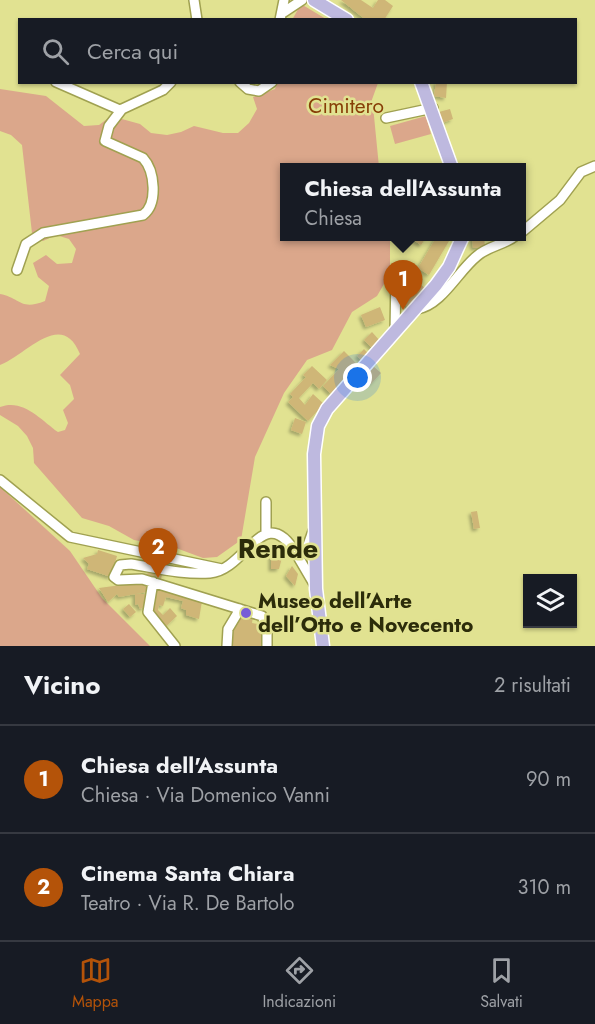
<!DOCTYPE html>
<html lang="it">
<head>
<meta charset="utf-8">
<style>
  :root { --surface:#171b24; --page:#20242c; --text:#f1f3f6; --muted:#9ea1a6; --line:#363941; --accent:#b45309 }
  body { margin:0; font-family:Jost,sans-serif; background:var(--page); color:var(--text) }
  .controls { position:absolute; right:18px; bottom:18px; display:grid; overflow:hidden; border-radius:0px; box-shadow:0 2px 4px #0004 }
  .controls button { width:54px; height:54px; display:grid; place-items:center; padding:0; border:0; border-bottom:2px solid var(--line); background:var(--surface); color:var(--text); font:30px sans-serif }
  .you { position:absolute; left:358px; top:378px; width:21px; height:21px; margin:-15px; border:4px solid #fff; border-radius:50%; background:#1a73e8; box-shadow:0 0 0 9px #1a73e833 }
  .badge { display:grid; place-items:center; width:39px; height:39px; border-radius:50%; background:var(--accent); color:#fff; font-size:20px; font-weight:700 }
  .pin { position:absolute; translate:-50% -50px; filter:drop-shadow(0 2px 3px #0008) }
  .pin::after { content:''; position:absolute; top:32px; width:21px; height:18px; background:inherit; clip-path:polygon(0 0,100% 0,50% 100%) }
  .popup { position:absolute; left:280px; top:163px; width:246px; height:78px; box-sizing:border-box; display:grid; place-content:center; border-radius:0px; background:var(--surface); filter:drop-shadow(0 2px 4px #0005); font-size:20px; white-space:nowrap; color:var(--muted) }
  .popup b { font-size:22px; color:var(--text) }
  .popup::after { content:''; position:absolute; left:50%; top:100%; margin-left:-12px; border:12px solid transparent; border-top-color:var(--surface) }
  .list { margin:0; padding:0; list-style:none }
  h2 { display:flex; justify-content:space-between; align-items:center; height:78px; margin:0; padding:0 24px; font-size:26px }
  h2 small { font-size:20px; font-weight:400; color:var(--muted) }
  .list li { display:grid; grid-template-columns:39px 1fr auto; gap:18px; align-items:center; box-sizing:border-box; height:108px; padding:0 24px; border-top:2px solid var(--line) }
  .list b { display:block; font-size:22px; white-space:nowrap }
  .list p { margin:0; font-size:20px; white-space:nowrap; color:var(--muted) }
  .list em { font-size:20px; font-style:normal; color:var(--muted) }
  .icon { flex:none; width:33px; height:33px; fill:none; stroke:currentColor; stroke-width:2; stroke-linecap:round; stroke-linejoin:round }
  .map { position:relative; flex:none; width:595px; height:646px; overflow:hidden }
  .search { position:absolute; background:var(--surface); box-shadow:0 2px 4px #0004; left:18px; right:18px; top:18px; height:66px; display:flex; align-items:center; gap:15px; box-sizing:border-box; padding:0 21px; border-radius:0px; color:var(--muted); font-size:22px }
  .sheet { height:294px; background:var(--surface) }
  nav { display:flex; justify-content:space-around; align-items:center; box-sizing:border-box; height:84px; border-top:2px solid var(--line); background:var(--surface); font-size:16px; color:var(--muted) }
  nav a { display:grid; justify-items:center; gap:3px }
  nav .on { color:var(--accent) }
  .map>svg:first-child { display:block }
</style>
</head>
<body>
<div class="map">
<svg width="595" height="646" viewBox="0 0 595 646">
  <defs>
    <filter id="shadow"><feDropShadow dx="-2.5" dy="2.5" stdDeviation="1.5" flood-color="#0004"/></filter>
  </defs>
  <rect width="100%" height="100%" fill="#e1e291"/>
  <!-- green -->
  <path fill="#dba78b" d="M301 4 326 19 292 20Z
    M277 83H378L370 105 373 106 379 167 284 168V236L390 237V270L384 284 377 296 352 312 332 350 307 360 284 393 255 457 241 540 217 557 203 558 176 548 134 540 109 526 82 518 34 463 33 448 27 436 18 426 0 415V407C23 398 41 420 58 432L65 430 68 423 63 410 74 399 70 385 60 375 80 354C62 309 27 354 0 365V294C21 298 20 311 45 301L49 286 38 277 33 263 46 255 57 264 72 263 76 249 69 239 56 235 43 241 32 233 22 145 11 135 0 131V89L46 96 84 126 99 125 111 116 140 124 151 133 167 135 181 132 194 126 223 133H238L249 123 257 109 253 97 275 89Z
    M426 116 431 134 395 144 390 126Z
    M0 487 70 551 102 598 150 646H0Z"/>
  <!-- building -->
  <path fill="#cfb677" filter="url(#shadow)" d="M341 0H361L373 8 378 0H385L393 6 384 20H366Z
    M436 82H447L446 98 434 96Z
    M450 109 453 119 442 123 439 112Z
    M414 236H427L421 245 412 239Z
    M437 236 449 241 429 275 418 268Z
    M472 236H484L485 247 473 248Z
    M419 283 427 290 410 309 402 302Z
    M380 307 385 320 366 327 361 315Z
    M372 332 381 342 373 349 364 340Z
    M364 349 370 355 363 362 357 356Z
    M344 351 358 365 331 394 323 386 339 369 330 365Z
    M312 366 327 380 319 389 313 383 299 398 305 405 313 394 324 404 308 421 288 402 293 397 290 394 306 377 303 375Z
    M373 366 381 373 371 384 363 376Z
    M295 418 306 422 302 434 291 430Z
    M477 511 480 528 474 529 471 512Z
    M271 543 280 545 284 550 279 569H271Z
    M98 550 117 556 111 577 87 569 89 564 83 558 97 554Z
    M292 566 298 574 295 586 286 576Z
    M148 571 162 575 160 582 146 579Z
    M136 583 150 585 147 592 119 597 117 594 108 602 99 588Z
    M155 585 202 601 199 619 186 615V610L181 608 183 601 166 597 163 606 159 605 158 610 163 615 170 608 177 616 163 629 149 612Z
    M135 594H146V606L140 609 138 604 135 605Z
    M129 604 136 612 130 617 123 609Z
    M239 614 253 616 252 623 263 625V646H228V638Z"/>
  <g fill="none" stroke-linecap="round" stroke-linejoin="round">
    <defs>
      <path id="minor" d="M194 0 197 20
        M284 12 302 0
        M280 20 284 0
        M56 82 120 110 163 90 171 82
        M240 82 248 89 259 91 272 82
        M386 118 433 108
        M522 232 560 200 581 172 595 166
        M17 270 26 244 43 233 143 215C158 204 155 171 143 158L105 141 109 126 122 109
        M417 309C442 305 458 271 477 256 488 246 504 245 515 236
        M395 333 396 273
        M0 480 70 537 222 569
        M266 502V534
        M297 555 314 584
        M153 582 148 612 175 646
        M227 646 228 629 240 609
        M267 646V629L262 616 142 579 118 580 114 577 120 565 131 564C156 568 184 575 210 573 247 570 264 498 297 555L308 545 313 531"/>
      <path id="major" d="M314 0 347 20
        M421 82 452 168
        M323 646 316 589 314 454 318 426 327 409 436 285 449 267 463 236"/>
    </defs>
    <!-- minor casing -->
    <use href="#minor" stroke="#a0a151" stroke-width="12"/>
    <!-- major casing -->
    <use href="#major" stroke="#fff" stroke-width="15"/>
    <!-- minor -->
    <use href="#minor" stroke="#fff" stroke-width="9"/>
    <!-- major -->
    <use href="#major" stroke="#beb9df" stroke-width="12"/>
  </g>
  <!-- markers -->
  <circle fill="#775dd7" stroke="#e1e291" stroke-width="2" cx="246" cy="613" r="6"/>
  <g text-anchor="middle" stroke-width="5" stroke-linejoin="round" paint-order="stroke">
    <!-- park labels -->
    <g font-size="21" fill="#873e07" stroke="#e1e291">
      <text x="346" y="113">Cimitero</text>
    </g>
    <!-- poi labels -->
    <g font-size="21" font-weight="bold" fill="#2c2c0a" stroke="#e1e291" text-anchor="start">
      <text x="258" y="608">Museo dell’Arte<tspan x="258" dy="24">dell’Otto e Novecento</tspan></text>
    </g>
    <!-- district labels -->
    <g font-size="27" font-weight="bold" fill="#2c2c0a" stroke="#e1e291">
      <text x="278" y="558">Rende</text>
    </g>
  </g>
</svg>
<div class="controls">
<button><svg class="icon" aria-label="layers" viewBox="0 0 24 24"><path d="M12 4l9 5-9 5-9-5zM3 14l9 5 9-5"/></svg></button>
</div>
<div class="you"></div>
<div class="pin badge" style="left:403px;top:310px">1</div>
<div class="popup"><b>Chiesa dell'Assunta</b>Chiesa</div>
<div class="pin badge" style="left:158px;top:578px">2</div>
<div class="search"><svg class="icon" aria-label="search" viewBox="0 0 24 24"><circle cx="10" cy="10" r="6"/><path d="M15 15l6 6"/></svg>Cerca qui</div>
</div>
<section class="sheet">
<h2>Vicino<small>2 risultati</small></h2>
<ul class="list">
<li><span class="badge">1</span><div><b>Chiesa dell'Assunta</b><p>Chiesa · Via Domenico Vanni</p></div><em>90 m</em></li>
<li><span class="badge">2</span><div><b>Cinema Santa Chiara</b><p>Teatro · Via R. De Bartolo</p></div><em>310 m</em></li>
</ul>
</section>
<nav>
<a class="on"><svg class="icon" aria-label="map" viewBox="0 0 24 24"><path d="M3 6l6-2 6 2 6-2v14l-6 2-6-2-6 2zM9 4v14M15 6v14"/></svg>Mappa</a>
<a><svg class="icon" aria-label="directions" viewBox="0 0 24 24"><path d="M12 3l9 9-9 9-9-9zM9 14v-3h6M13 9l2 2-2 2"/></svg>Indicazioni</a>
<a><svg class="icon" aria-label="saved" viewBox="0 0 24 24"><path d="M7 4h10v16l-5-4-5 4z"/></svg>Salvati</a>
</nav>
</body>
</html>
